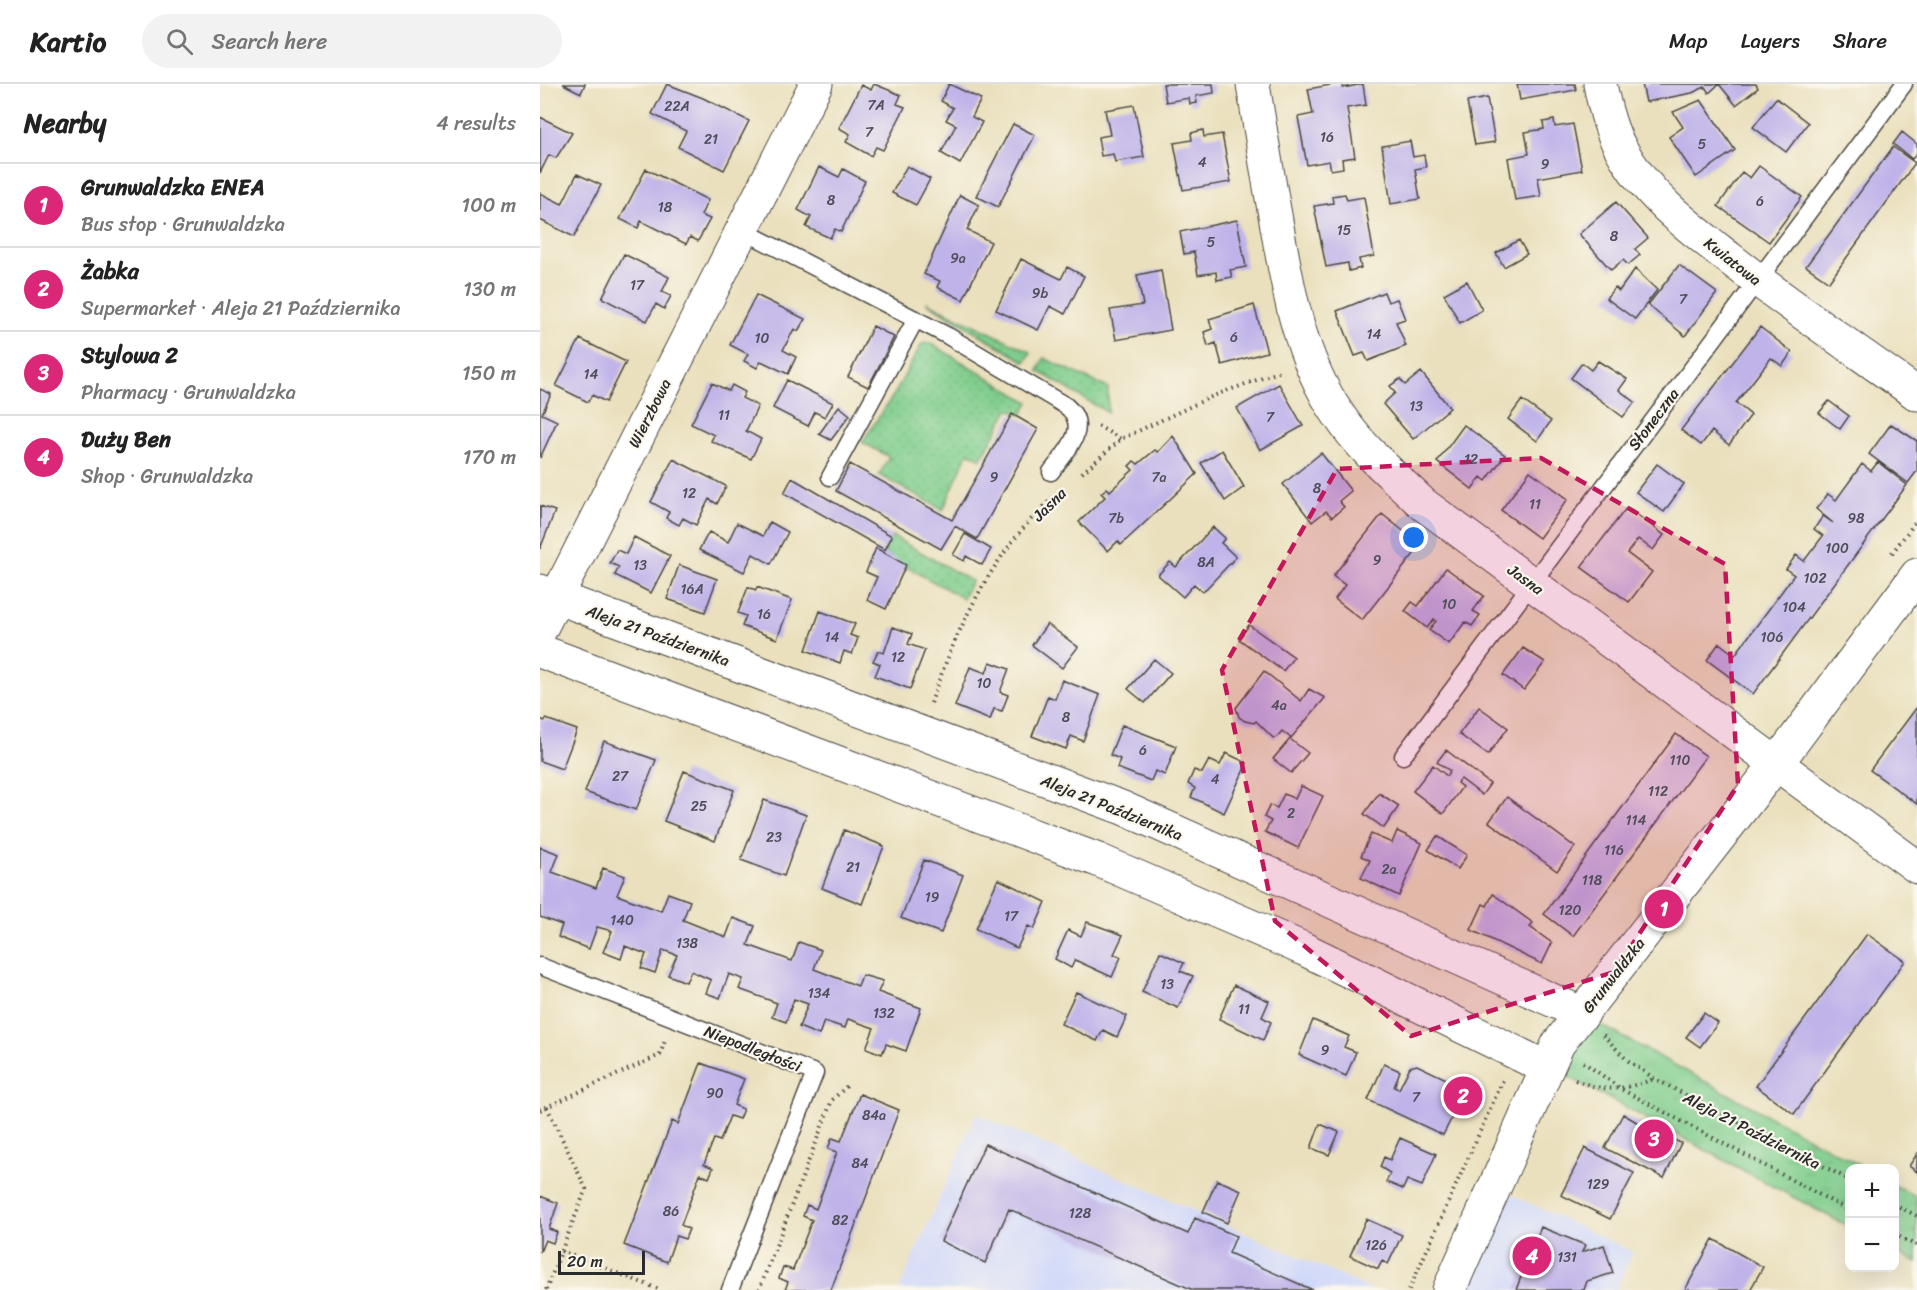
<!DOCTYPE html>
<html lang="en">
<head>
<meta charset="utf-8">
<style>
  :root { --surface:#fff; --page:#f2f2f2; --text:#222; --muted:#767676; --line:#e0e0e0; --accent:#db2777 }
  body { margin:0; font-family:Sriracha,sans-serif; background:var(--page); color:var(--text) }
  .controls { position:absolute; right:18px; bottom:18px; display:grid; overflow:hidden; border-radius:12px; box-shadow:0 6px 24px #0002 }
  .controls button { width:54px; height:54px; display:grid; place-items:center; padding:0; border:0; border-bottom:2px solid var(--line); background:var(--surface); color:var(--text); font:30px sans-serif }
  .scale { position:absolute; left:18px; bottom:15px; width:87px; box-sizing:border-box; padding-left:6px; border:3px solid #2b2b2b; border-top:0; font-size:16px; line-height:21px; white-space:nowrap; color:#2b2b2b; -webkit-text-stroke:4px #fbf7ec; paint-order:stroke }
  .you { position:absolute; left:874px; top:454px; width:21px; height:21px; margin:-15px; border:4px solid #fff; border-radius:50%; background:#1a73e8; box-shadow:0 0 0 9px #1a73e833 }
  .badge { display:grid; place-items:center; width:39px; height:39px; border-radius:50%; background:var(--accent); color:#fff; font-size:20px; font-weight:700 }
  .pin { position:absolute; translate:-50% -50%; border:3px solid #fff; box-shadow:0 2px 6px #0006 }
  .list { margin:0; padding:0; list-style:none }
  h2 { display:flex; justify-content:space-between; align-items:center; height:78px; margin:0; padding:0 24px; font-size:26px }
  h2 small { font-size:20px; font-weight:400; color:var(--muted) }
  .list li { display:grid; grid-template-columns:39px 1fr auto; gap:18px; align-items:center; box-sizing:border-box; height:84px; padding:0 24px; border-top:2px solid var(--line) }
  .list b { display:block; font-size:22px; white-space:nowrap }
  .list p { margin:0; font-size:20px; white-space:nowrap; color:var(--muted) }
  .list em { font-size:20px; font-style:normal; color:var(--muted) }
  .icon { flex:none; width:33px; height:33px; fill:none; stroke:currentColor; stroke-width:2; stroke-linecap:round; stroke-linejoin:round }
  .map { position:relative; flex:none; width:1377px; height:1206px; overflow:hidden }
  header { display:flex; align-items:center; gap:36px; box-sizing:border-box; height:84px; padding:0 30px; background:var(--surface); border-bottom:2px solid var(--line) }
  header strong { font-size:28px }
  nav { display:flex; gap:33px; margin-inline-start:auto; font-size:21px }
  .search { width:420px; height:54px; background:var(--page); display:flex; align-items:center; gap:15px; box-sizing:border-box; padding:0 21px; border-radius:33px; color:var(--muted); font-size:22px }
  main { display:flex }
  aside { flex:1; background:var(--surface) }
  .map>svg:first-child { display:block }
</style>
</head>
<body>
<header>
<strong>Kartio</strong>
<div class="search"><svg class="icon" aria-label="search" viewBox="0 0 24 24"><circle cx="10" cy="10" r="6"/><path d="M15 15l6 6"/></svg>Search here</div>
<nav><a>Map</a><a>Layers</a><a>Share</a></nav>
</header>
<main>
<aside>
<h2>Nearby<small>4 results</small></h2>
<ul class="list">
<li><span class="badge">1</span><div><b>Grunwaldzka ENEA</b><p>Bus stop · Grunwaldzka</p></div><em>100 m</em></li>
<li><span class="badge">2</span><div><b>Żabka</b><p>Supermarket · Aleja 21 Października</p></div><em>130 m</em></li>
<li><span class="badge">3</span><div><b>Stylowa 2</b><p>Pharmacy · Grunwaldzka</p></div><em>150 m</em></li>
<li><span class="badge">4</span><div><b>Duży Ben</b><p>Shop · Grunwaldzka</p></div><em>170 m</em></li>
</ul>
</aside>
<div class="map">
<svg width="1377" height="1206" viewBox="0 0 1377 1206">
  <defs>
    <pattern id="grass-dots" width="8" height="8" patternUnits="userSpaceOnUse" patternTransform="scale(1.5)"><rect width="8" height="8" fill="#7fcd8c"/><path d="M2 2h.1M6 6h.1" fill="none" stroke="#6eb079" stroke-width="1.8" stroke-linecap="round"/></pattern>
    <pattern id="park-tufts" width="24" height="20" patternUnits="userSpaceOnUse" patternTransform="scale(1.5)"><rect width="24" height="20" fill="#7fcd8c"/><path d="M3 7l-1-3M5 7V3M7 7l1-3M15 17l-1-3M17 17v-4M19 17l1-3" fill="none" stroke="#6eb079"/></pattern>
  </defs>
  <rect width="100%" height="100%" fill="#fbf7ec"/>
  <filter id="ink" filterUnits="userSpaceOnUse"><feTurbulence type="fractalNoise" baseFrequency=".0167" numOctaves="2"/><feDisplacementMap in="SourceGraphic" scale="12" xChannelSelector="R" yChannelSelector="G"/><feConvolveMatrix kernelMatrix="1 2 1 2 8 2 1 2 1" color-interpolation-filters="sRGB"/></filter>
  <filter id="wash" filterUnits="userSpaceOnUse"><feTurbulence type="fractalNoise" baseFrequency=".008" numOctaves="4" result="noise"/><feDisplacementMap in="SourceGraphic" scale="24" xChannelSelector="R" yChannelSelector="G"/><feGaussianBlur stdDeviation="1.35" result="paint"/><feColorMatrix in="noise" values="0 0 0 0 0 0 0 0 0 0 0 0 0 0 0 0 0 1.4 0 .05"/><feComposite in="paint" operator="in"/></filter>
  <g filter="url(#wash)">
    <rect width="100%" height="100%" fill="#eae0bd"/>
    <!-- built -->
    <path fill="#d1d9f9" d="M436 1030 833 1206H359Z
      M955 1103 1093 1168 1076 1206H909Z"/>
    <!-- grass -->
    <path fill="url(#grass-dots)" stroke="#557c5c" stroke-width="1.5" d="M386 218 491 268 485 278Z
      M385 259 392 260 489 318 482 331 469 325 441 375 428 368 403 426 339 391 349 373 322 358 355 309 381 261Z
      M504 274 568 304V329L498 287Z
      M352 452 432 497 423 514 346 472 347 470 344 468Z"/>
    <!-- park -->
    <path fill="url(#park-tufts)" stroke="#557c5c" stroke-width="1.5" d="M1044 932 1325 1084H1310L1309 1143 1010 983Z
      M1354 1101 1377 1113V1179L1355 1167Z"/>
    <g id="blocks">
      <!-- building -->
      <path fill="#bfb3e9" d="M23 0H45L41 9Z
        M127 0 163 14 209 37 184 86 138 63 146 47 112 30Z
        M334 0 361 11 357 20 365 23 343 66 336 63 331 72 306 58 310 50 299 44 321 1 331 6Z
        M409 0 441 15 432 33 442 38 420 80 401 69 416 41 406 36 413 24 401 17Z
        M623 0H673L674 9 656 12 657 19 650 20 649 14 626 18Z
        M796 0H803V4L823 0 826 21 807 24 815 73 802 75 803 84 791 86 789 77 767 81 758 33 773 30 768 5Z
        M977 0H1035L1036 6 980 16Z
        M1102 0H1216L1218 4 1196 21 1179 0 1169 9 1165 3 1152 9 1106 18Z
        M947 14 955 58 935 61 927 18Z
        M1236 14 1268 39 1246 68 1213 43Z
        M1161 16 1195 66 1156 93 1129 53 1143 43 1133 28Z
        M594 21 604 73 575 78 573 70 561 72 558 53 570 51 565 26Z
        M0 33 32 49 16 74 9 71 0 89Z
        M1014 36 1015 43 1033 40 1042 86 998 94 1001 112 975 116 968 74 989 70 985 48 1004 45 1003 38Z
        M473 40 495 51 458 123 436 112Z
        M663 46 664 53 682 50 691 98 643 106 634 59 652 56 651 49Z
        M1362 48 1377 60V69L1372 75 1353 60Z
        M870 57 873 73 884 71 886 83 875 85 880 115 851 120 842 62Z
        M1353 63 1375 79 1289 198 1266 182Z
        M367 82 390 95 376 121 352 109Z
        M1219 82 1262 113 1229 158 1178 122 1202 88 1210 94Z
        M279 83 299 93 303 85 325 97 301 148 295 145 290 154 266 143 271 133 258 126Z
        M106 85 168 116 161 131 170 135 158 157 150 153 146 160 101 137 98 144 80 135Z
        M37 90 61 101 34 153 0 136V109L22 120Z
        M805 110 807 116 824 113 834 172 819 175 821 184 809 187 808 179 786 183 774 122 793 119 792 112Z
        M420 111 439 121 427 146 451 158 423 216 397 203 400 197 384 190Z
        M1076 118 1108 154 1095 165 1100 171 1088 181 1083 176 1071 186 1039 150Z
        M697 136 706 183 690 186 692 193 677 196 676 188 658 191 654 168 644 170 640 148Z
        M979 156 987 170 964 183 956 169Z
        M84 170 129 193 122 208 131 212 124 225 116 220 107 237 62 214Z
        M481 175 521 195 527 183 544 192 525 230 510 222 498 246 456 226Z
        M1139 181 1177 209 1145 252 1108 221Z
        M1095 185 1117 206 1095 235 1066 214 1075 203 1079 207Z
        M621 186 631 246 576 256 570 226 603 221 597 191Z
        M927 197 942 226 920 239 904 210Z
        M844 208 848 218 857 215 865 235 856 238 866 262 828 277 824 269 815 272 797 227Z
        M216 211 265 235 258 247 254 245 243 266 256 273 248 290 221 277 217 284 204 277 208 270 190 261Z
        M714 221 727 268 682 281 676 259 668 262 664 248 672 245 669 235Z
        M333 242 354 253 328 303 308 293Z
        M1220 243 1252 268 1242 282 1231 274 1196 319 1211 331 1189 361 1172 347 1161 361 1141 346Z
        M40 255 86 278 66 318 52 311 48 318 16 302Z
        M1058 277 1087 295 1079 306 1095 318 1083 333 1031 294 1042 279 1051 286Z
        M881 288 910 324 873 355 843 320 855 309 850 302 860 295 865 301Z
        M247 296 293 319 285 333 275 328 268 342 233 324Z
        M172 299 189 307 192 301 205 308 202 314 218 322 206 347 221 355 211 375 171 357 174 351 151 340Z
        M739 300 763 342 720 366 697 324Z
        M0 305 11 310 2 330 17 337 0 374Z
        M982 316 1011 337 997 357 968 335Z
        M1289 317 1309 332 1300 345 1279 329Z
        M299 322 310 331 291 356 279 350Z
        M472 330 498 345 437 455 415 442 401 465 296 407 310 380 412 436Z
        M1351 340 1377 357V387L1368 399 1329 370Z
        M924 341 965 371 946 397 941 393 932 405 897 378Z
        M633 352 657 390 581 461 578 457 568 467 539 438 565 413 561 409 567 404 570 407 593 386 589 382 594 377 598 380 615 366 618 368Z
        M682 366 704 403 685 417 661 379Z
        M781 369 811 407 799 417 804 423 792 433 786 427 772 438 743 400Z
        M133 375 186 402 177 420 169 415 156 441 143 434 139 441 126 434 129 428 111 418Z
        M1338 378 1367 401 1213 610 1167 576 1179 559 1195 571 1254 491 1246 485 1256 471 1264 477 1283 452 1274 445 1283 432 1293 439 1276 425 1288 410 1296 416 1322 380 1331 387Z
        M1117 380 1144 400 1124 428 1096 408Z
        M990 387 1028 415 999 454 961 426Z
        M252 394 352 452 345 466 244 409Z
        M0 422 15 427 0 465Z
        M1087 423 1124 451 1113 466 1098 455 1087 469 1112 488 1089 518 1041 483Z
        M842 430 881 461 822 536 795 515 805 501 793 492Z
        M230 438 248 448 231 480 213 470 204 488 159 466 169 448 188 458 197 439 223 452Z
        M673 443 685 454 681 459 696 473 663 508 654 500 643 513 618 491 630 478 636 483Z
        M425 450 451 465 442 481 426 472 424 477 413 471Z
        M94 453 130 472 111 509 75 491 79 483 70 479 77 466 86 470Z
        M336 464 366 481 346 525 327 516 337 493 326 488Z
        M139 481 177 495 165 528 127 515Z
        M906 484 944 512 933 527 940 531 932 542 925 538 909 560 889 546 896 537 894 535 887 544 865 527 872 518 878 522Z
        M208 503 216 506 217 503 252 516 237 555 202 542 206 532 198 529Z
        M280 527 315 540 310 551 318 554 312 570 304 567 300 579 266 566Z
        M507 540 538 563 522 584 492 561Z
        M709 541 754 573 743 587 699 555Z
        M353 543 372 550 368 560 385 566 370 605 335 592 340 580 333 577 338 567 344 569Z
        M983 564 1005 578 984 606 963 591Z
        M614 575 631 589 605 619 588 605Z
        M450 578 469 585 460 608 468 611 462 627 454 625 450 636 415 622 430 583 446 589Z
        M724 587 761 617 769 605 785 614 751 654 742 647 737 653 733 654 716 637 714 639 705 637 699 633 696 624Z
        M522 596 560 611 543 657 531 652 526 665 492 652 508 612 515 615Z
        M939 623 968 644 948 671 919 650Z
        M1377 623V720L1330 686Z
        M0 635 5 637 6 635 37 646 22 685 0 677Z
        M582 641 636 662 625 691 615 687 611 697 577 684 580 675 570 671Z
        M1136 650 1166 672 1033 852 1004 830Z
        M750 655 768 669 751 689 733 675Z
        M64 657 116 676 96 726 45 708Z
        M906 666 950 700 942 711 921 695 917 699 922 703 903 730 873 707 893 681 907 692 910 687 897 678Z
        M686 669 707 679 684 729 651 713 655 704 648 700 654 686 662 689 669 676 680 681Z
        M144 687 194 706 175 757 124 737Z
        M761 702 783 712 758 764 725 748 731 737 724 733 730 721 737 724 744 710 755 715Z
        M839 709 859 722 844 744 824 730Z
        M967 713 1035 763 1017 787 949 738Z
        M224 716 266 731 244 792 201 776Z
        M304 746 344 762 322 820 282 804Z
        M857 747 882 759 859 812 821 794 830 776 821 772 831 750 852 759Z
        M897 752 927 771 918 785 888 766Z
        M0 763 19 770 12 788 56 804 63 784 85 792 77 811 121 827 128 809 150 817 143 836 186 853 193 834 215 842 208 861 252 877 259 858 281 866 274 885 318 902 322 891 343 897 338 908 381 924 366 967 346 960 342 970 326 964 334 944 308 935 305 944 284 937 279 951 259 943 268 920 254 915 246 938 232 933 237 919 199 905 203 895 189 890 180 914 166 909 171 896 151 887 146 898 128 891 137 871 123 866 115 889 101 884 106 870 85 862 81 875 63 868 72 847 57 843 49 865 18 853 22 841 0 833Z
        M384 776 423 791 401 849 361 834Z
        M458 795 506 818 494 845 488 842 477 864 436 845Z
        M953 810 993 839 990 843 1012 859 1002 880 931 846 943 820 947 822Z
        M547 838 583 851 574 870 581 873 572 893 535 876 531 884 515 875 528 846 541 852Z
        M1327 850 1365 877 1254 1030 1216 1002Z
        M620 868 644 879 640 887 653 892 638 924 602 908Z
        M694 901 729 917 722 933 731 938 723 956 679 935Z
        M536 908 587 932 577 953 563 946 557 957 521 940Z
        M1164 929 1178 939 1160 963 1146 953Z
        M773 936 809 952 804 963 816 968 806 992 759 971Z
        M161 979 204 995 194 1021 203 1025 199 1035 190 1032 180 1057 174 1055 164 1080 173 1084 169 1094 160 1090 141 1141 149 1145 145 1155 136 1152 127 1178 84 1161 132 1037 138 1040Z
        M844 980 860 987 854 1003 859 1005 870 983 877 981 921 1002 924 1010 903 1051 828 1016Z
        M320 1010 359 1026 291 1206H245L248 1198 239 1194 243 1183 253 1186 272 1136 263 1132 267 1121 276 1125 297 1068 288 1065 292 1054 301 1057Z
        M1083 1030 1122 1053 1126 1052 1141 1059 1124 1094 1065 1064Z
        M780 1040 799 1048 789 1071 771 1064Z
        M860 1054 896 1070 882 1102 867 1096 863 1105 846 1098 850 1089 840 1083 844 1073 850 1076Z
        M445 1060 648 1150 655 1134 696 1152 689 1169 773 1206H653L469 1125 445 1179 401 1157Z
        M1045 1064 1094 1089 1070 1135 1021 1111Z
        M1377 1070V1088L1369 1082Z
        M677 1096 701 1106 687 1139 663 1128Z
        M0 1112 18 1119 9 1145 17 1148 13 1159 5 1156 0 1168Z
        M826 1135 862 1151 848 1180 842 1177 838 1185 810 1172Z
        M1001 1143 1045 1161 1042 1168 1064 1161 1073 1189 1047 1197 1044 1206H976L985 1182 987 1169 992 1166Z
        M1173 1155 1223 1183 1210 1206H1145Z"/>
    </g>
  </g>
  <g filter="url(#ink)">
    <use href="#blocks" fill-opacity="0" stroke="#484641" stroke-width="1.5"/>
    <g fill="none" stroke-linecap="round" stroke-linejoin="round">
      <defs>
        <path id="service" d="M202 146 408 252 526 322C552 343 525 369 511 388
          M290 393 376 235
          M863 672 1364 0
          M0 882 275 989 190 1206"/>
        <path id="minor" d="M713 0C720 44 727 87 735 131 747 200 758 271 798 330 821 365 854 392 883 420L1377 783
          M1060 0C1064 21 1070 46 1081 65 1105 110 1149 143 1189 174 1250 222 1314 265 1377 310
          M0 507 583 724 1043 930
          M0 546 276 0
          M0 567 558 776 764 865 1007 984"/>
        <path id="tertiary" d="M909 1206 1018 960 1237 679 1377 491"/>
      </defs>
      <!-- service casing -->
      <use href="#service" stroke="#484641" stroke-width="19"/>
      <!-- minor casing -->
      <use href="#minor" stroke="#484641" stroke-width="35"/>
      <!-- tertiary casing -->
      <use href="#tertiary" stroke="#484641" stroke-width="35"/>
      <!-- path -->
      <path stroke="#484641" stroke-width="4" stroke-dasharray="1.5 4.5" stroke-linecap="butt" d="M558 342 581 355
        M542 389 581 355 673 312 741 287
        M1352 469 1377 436
        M391 619C416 545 455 464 515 412
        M1063 951 1087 976 1115 995 1310 1096
        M1043 978 1083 1006 1310 1127
        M1035 996C1067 1009 1082 1006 1114 995
        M0 1026 120 971 126 954
        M1354 1120 1377 1132
        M1354 1150 1377 1162
        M21 1167 121 1206
        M6 1206 46 1105 7 1023
        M219 1206 292 1016 308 1001
        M869 1206 963 996"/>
      <!-- service -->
      <use href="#service" stroke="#fff" stroke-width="16"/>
      <!-- minor -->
      <use href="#minor" stroke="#fff" stroke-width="33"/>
      <!-- tertiary -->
      <use href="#tertiary" stroke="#fff" stroke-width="33"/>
    </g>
  </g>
  <!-- marked area -->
  <path fill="#c2185b" fill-opacity="0.2" stroke="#c2185b" stroke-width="4.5" stroke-dasharray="12 8" stroke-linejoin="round" d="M1001 374 1185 480 1198 701 1074 888 871 952 735 837 682 586 797 385Z"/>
  <g text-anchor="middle" stroke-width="4.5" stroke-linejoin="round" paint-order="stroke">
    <!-- number labels -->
    <g font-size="14" fill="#504d5a">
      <text x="336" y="26">7A</text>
      <text x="137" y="27">22A</text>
      <text x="329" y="53">7</text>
      <text x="787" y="58">16</text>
      <text x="171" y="60">21</text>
      <text x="1162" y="65">5</text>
      <text x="662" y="83">4</text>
      <text x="1005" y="85">9</text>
      <text x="291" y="121">8</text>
      <text x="1220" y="122">6</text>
      <text x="125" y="128">18</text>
      <text x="804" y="151">15</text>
      <text x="1074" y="157">8</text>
      <text x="671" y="163">5</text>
      <text x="418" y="179">9a</text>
      <text x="97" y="206">17</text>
      <text x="500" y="214">9b</text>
      <text x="1143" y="220">7</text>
      <text x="834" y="255">14</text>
      <text x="694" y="258">6</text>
      <text x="222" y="259">10</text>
      <text x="51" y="295">14</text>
      <text x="876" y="327">13</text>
      <text x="184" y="336">11</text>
      <text x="730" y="338">7</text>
      <text x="931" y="380">12</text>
      <text x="454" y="398">9</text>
      <text x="619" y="398">7a</text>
      <text x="777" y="409">8</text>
      <text x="149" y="414">12</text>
      <text x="995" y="425">11</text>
      <text x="576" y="439">7b</text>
      <text x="1316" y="439">98</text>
      <text x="1297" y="469">100</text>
      <text x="837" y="481">9</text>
      <text x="666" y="483">8A</text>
      <text x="100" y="486">13</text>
      <text x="1275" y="499">102</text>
      <text x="152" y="510">16A</text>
      <text x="909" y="525">10</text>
      <text x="1254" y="528">104</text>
      <text x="224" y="535">16</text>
      <text x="292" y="558">14</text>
      <text x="1232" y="558">106</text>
      <text x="358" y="578">12</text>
      <text x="444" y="604">10</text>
      <text x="739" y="626">4a</text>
      <text x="526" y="638">8</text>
      <text x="603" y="671">6</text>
      <text x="1140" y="681">110</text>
      <text x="80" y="697">27</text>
      <text x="675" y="700">4</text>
      <text x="1118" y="712">112</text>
      <text x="159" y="727">25</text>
      <text x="751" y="734">2</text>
      <text x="1096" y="741">114</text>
      <text x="234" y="758">23</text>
      <text x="1074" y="771">116</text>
      <text x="313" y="788">21</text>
      <text x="849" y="790">2a</text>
      <text x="1052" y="801">118</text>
      <text x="392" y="818">19</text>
      <text x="1030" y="831">120</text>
      <text x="471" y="837">17</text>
      <text x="82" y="841">140</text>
      <text x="147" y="864">138</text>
      <text x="627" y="905">13</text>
      <text x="279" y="914">134</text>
      <text x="704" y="930">11</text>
      <text x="344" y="934">132</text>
      <text x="785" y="971">9</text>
      <text x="175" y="1014">90</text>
      <text x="876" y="1018">7</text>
      <text x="334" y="1036">84a</text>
      <text x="320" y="1084">84</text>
      <text x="1058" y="1105">129</text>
      <text x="131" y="1132">86</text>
      <text x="540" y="1134">128</text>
      <text x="300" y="1141">82</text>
      <text x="836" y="1166">126</text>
      <text x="1027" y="1178">131</text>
    </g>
    <!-- street labels -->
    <g font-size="16" fill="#2b2b2b" stroke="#fbf7ec">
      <text transform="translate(1193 177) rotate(38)" y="6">Kwiatowa</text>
      <text transform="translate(109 329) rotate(-63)" y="6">Wierzbowa</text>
      <text transform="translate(1113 335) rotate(-53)" y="6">Słoneczna</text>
      <text transform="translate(509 420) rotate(-45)" y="6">Jasna</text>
      <text transform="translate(986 495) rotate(36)" y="6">Jasna</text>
      <text transform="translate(118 551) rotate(20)" y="6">Aleja 21 Października</text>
      <text transform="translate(572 723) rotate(22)" y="6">Aleja 21 Października</text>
      <text transform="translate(1073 891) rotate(-52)" y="6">Grunwaldzka</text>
      <text transform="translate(213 964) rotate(21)" y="6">Niepodległości</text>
      <text transform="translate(1212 1046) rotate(27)" y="6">Aleja 21 Października</text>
    </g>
  </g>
</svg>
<div class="controls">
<button>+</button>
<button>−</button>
</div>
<div class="scale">20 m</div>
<div class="you"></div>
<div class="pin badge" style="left:1124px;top:825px">1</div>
<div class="pin badge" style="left:923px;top:1012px">2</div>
<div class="pin badge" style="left:1114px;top:1055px">3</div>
<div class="pin badge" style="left:992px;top:1172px">4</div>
</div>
</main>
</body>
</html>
